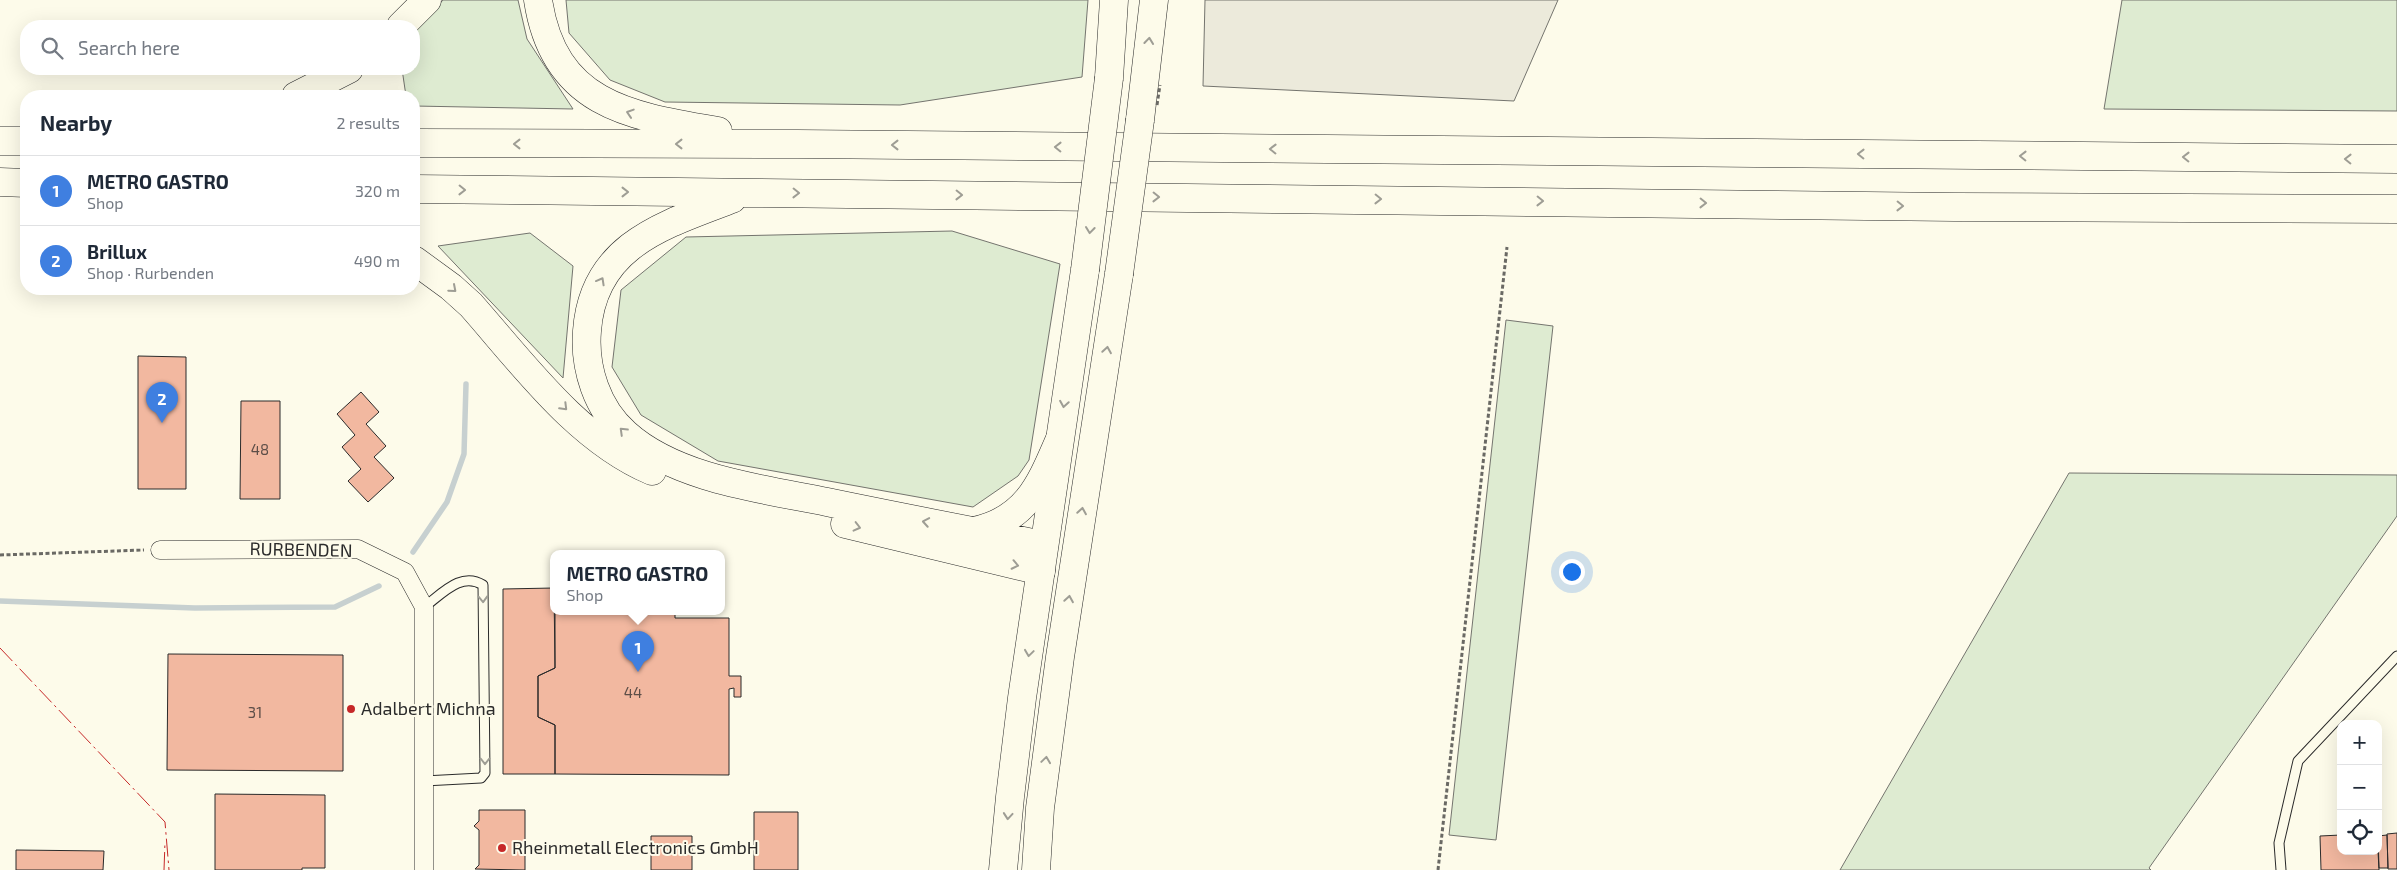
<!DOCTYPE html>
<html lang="en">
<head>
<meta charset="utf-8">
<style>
  :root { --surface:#fff; --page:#f6f6f7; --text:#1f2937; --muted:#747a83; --line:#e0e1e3; --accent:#b45309 }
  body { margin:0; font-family:"Exo 2",sans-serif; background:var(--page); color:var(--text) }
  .controls { position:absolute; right:15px; bottom:15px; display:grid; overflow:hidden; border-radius:10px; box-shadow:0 5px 20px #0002 }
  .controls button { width:45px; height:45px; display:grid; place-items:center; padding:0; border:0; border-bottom:1px solid var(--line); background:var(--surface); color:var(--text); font:25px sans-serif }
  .you { position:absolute; left:1571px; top:571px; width:18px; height:18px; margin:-12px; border:4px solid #fff; border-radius:50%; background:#1a73e8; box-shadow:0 0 0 8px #1a73e833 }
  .badge { display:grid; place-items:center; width:32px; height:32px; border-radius:50%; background:var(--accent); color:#fff; font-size:16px; font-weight:700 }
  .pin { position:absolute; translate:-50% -41px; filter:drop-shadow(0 1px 2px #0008) }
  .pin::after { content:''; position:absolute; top:26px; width:18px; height:15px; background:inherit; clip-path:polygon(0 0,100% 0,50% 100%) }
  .popup { position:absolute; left:550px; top:550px; width:175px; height:65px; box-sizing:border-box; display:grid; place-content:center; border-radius:10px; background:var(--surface); filter:drop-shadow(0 1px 4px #0005); font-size:16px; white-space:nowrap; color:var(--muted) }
  .popup b { font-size:19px; color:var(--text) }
  .popup::after { content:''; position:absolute; left:50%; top:100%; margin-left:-10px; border:10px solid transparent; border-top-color:var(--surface) }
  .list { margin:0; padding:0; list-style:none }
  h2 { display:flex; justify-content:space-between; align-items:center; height:65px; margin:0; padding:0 20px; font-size:21px }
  h2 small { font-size:16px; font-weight:400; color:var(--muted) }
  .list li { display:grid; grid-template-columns:32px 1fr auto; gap:15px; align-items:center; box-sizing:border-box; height:70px; padding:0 20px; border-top:1px solid var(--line) }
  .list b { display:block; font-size:19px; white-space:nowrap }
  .list p { margin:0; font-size:16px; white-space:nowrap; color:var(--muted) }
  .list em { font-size:16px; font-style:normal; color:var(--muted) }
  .icon { flex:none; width:28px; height:28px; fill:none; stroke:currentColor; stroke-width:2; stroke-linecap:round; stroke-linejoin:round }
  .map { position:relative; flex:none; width:2397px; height:870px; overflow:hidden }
  .search { position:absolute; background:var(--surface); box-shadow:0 5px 20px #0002; left:20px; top:20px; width:400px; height:55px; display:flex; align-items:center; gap:12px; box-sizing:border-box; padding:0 18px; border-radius:20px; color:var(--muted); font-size:19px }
  .panel { position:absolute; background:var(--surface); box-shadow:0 5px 20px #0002; left:20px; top:90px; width:400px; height:205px; border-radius:20px }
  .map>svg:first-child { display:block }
</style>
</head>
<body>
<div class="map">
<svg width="2397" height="870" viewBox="0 0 2397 870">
  <rect width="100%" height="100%" fill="#fdfbea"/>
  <!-- green -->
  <path fill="#deebd1" stroke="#74746e" d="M443 0H518L527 39 573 109 414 106V96H406L402 69H414V32Z
    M566 0H1088L1082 77 900 105 665 102 610 80 569 33Z
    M2122 0H2397V111L2104 109Z
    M952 231 1060 264 1029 460 1018 476 973 507 718 461 641 415 612 367 621 290 686 237Z
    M530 233 573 266 563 378 438 246Z
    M1506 320 1553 326 1496 840 1449 835Z
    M2069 473 2397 475V516L2149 868 2151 870H1840Z"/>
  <!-- parking -->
  <path fill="#eceadb" stroke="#74746e" d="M1205 0H1558L1514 101 1203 86Z"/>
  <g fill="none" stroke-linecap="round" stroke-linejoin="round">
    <!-- stream -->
    <path stroke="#c7d0d0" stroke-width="5.5" d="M413 552 447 502 464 454 466 384
      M0 601 195 608 335 607 379 586"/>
  </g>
  <!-- building -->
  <path fill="#f2b8a0" stroke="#2b2b2b" d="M138 356 186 357V489H138Z
    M361 392 379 412 366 424 386 446 374 457 394 478 368 502 348 481 361 469 342 447 355 435 337 414Z
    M241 401H280V499H240Z
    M554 588 555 668 538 676V717L555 725V774H503V589Z
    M555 611H675V618H729V676H741V697H734V688L729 689V775L555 774V725L538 717V676L555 668Z
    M168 654 343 655V771L167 770Z
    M215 794 325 795V868H302V870H215Z
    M479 810H525V870L475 869 479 865V830L474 826 479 821Z
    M754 812H798V870H754Z
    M2397 833V869H2388L2387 834Z
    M2341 835V851H2378L2379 870H2321L2320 836Z
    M2387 835 2388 868H2379L2378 836Z
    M651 836H692V870H651Z
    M16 850 104 851 103 870H16Z"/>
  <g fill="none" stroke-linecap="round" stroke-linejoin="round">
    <defs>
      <path id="service" d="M424 607C442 594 461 571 483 585L485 773 481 778 424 781
        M2281 870 2279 843 2298 761 2397 656"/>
      <path id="minor" d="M160 550 358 549 405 572 424 607V870"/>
      <path id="primary" d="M1109 78 1114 0
        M1140 120 1154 0
        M1003 870 1010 797 1022 698 1085 270
        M1036 870 1040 808 1060 657 1119 274"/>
      <path id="motorway" d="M538 0C554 105 629 116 718 131
        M401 26 427 0
        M296 96 349 69
        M0 141H26
        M414 143 798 144 2397 159
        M0 182 26 183
        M414 189 1954 207 2397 209
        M732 199C664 225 593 245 587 331 584 368 597 409 626 434 676 479 763 489 827 502 899 517 972 531 1044 545
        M414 260 451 287 471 305C523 364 578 440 652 471
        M845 524 1041 571
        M974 531C1026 520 1040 485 1059 441"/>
    </defs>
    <!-- service casing -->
    <use href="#service" stroke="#2b2b2b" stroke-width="11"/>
    <!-- minor casing -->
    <use href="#minor" stroke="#2b2b2b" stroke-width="19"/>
    <!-- primary casing -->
    <use href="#primary" stroke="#2b2b2b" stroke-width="29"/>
    <!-- motorway casing -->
    <use href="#motorway" stroke="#2b2b2b" stroke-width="29"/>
    <!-- path -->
    <path stroke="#6a6964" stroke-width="3" stroke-dasharray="4 2.5" stroke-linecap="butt" d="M0 555 144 550
      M1438 870 1507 247"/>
    <!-- service -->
    <use href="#service" stroke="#fdfbea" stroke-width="9"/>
    <!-- minor -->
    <use href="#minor" stroke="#fdfbea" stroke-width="18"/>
    <!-- primary -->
    <use href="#primary" stroke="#fdfbea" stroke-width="28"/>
    <!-- motorway -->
    <use href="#motorway" stroke="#fdfbea" stroke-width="28"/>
    <defs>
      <path id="primary-bridge" d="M1085 270 1109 78
        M1119 274 1140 120"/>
    </defs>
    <!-- primary-bridge casing -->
    <use href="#primary-bridge" stroke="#2b2b2b" stroke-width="29" stroke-linecap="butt"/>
    <!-- path-bridge -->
    <path stroke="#6a6964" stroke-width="3" stroke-dasharray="4 2.5" stroke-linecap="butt" d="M1157 105 1160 85"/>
    <!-- primary-bridge -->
    <use href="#primary-bridge" stroke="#fdfbea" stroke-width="28"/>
    <!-- power -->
    <path stroke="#c62828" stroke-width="1" stroke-dasharray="18 4 2.5 4" stroke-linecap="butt" d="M0 648 165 822 169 870
      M164 870 165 842"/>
  </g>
  <!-- one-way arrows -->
  <defs><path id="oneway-chevron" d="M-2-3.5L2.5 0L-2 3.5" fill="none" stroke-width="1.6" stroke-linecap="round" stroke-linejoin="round" transform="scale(1.25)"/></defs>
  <g stroke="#9e9d94">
    <use href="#oneway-chevron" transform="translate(1149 41) rotate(-84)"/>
    <use href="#oneway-chevron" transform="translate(630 113) rotate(-162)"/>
    <use href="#oneway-chevron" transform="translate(517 144) rotate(-180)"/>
    <use href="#oneway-chevron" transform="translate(679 144) rotate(-180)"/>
    <use href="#oneway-chevron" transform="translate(895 145) rotate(-180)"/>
    <use href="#oneway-chevron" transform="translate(1058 147) rotate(-179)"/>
    <use href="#oneway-chevron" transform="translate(1273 149) rotate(-179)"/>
    <use href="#oneway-chevron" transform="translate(1861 154) rotate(-179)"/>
    <use href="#oneway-chevron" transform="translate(2023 156) rotate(-179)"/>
    <use href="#oneway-chevron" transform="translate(2186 157) rotate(-179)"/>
    <use href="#oneway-chevron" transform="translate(2348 159) rotate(-179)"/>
    <use href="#oneway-chevron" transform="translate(462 190) rotate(1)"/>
    <use href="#oneway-chevron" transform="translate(625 192)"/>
    <use href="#oneway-chevron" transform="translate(796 193) rotate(1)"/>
    <use href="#oneway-chevron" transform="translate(959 195) rotate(1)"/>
    <use href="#oneway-chevron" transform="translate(1156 197) rotate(1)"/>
    <use href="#oneway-chevron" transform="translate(1378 199) rotate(1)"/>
    <use href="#oneway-chevron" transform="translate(1540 201) rotate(1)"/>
    <use href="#oneway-chevron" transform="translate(1703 203) rotate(1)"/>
    <use href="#oneway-chevron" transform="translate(1900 206) rotate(1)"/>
    <use href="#oneway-chevron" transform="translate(1090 230) rotate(97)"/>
    <use href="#oneway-chevron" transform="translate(601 281) rotate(-61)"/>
    <use href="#oneway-chevron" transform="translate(453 289) rotate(41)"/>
    <use href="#oneway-chevron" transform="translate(1107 350) rotate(-81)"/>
    <use href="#oneway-chevron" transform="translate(1064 404) rotate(99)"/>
    <use href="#oneway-chevron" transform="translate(564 407) rotate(45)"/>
    <use href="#oneway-chevron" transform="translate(623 431) rotate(-136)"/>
    <use href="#oneway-chevron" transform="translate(1082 511) rotate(-81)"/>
    <use href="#oneway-chevron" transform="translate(926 522) rotate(-170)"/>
    <use href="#oneway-chevron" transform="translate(857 527) rotate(14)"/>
    <use href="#oneway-chevron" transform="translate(1015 565) rotate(12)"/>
    <use href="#oneway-chevron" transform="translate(483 599) rotate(88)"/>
    <use href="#oneway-chevron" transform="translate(1069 599) rotate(-81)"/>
    <use href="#oneway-chevron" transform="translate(1029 653) rotate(98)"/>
    <use href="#oneway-chevron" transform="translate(1046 760) rotate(-82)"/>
    <use href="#oneway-chevron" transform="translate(485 761) rotate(90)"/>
    <use href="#oneway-chevron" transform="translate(1008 816) rotate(95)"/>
  </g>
  <!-- markers -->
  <g fill="#c62828" stroke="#fdfbea" stroke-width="2">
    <circle cx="351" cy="709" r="5"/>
    <circle cx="502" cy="848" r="5"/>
  </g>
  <g text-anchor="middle" stroke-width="4" stroke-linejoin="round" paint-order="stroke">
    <!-- number labels -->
    <g font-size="15" fill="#5d4e48">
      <text x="260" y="455">48</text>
      <text x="633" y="698">44</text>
      <text x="255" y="718">31</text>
    </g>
    <!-- street labels -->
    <g font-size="18" fill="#2b2b2b" stroke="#fdfbea">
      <text transform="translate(301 550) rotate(1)" y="6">RURBENDEN</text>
    </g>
    <!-- poi labels -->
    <g font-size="18" fill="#2b2b2b" stroke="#fdfbea" text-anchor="start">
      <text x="361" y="715">Adalbert Michna</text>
      <text x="512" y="854">Rheinmetall Electronics GmbH</text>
    </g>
  </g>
</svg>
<div class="controls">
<button>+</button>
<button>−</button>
<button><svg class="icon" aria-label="locate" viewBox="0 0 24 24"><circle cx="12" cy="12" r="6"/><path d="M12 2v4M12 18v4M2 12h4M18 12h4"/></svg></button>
</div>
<div class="you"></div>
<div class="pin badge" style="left:638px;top:672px;background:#3f7fe0">1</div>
<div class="popup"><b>METRO GASTRO</b>Shop</div>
<div class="pin badge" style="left:162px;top:423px;background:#3f7fe0">2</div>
<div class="search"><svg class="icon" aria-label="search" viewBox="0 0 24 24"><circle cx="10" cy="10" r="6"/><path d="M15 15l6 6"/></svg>Search here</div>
<section class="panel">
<h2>Nearby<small>2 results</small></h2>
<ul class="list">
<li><span class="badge" style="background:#3f7fe0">1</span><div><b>METRO GASTRO</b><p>Shop</p></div><em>320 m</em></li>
<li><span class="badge" style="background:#3f7fe0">2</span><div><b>Brillux</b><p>Shop · Rurbenden</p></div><em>490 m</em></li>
</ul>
</section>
</div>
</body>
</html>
